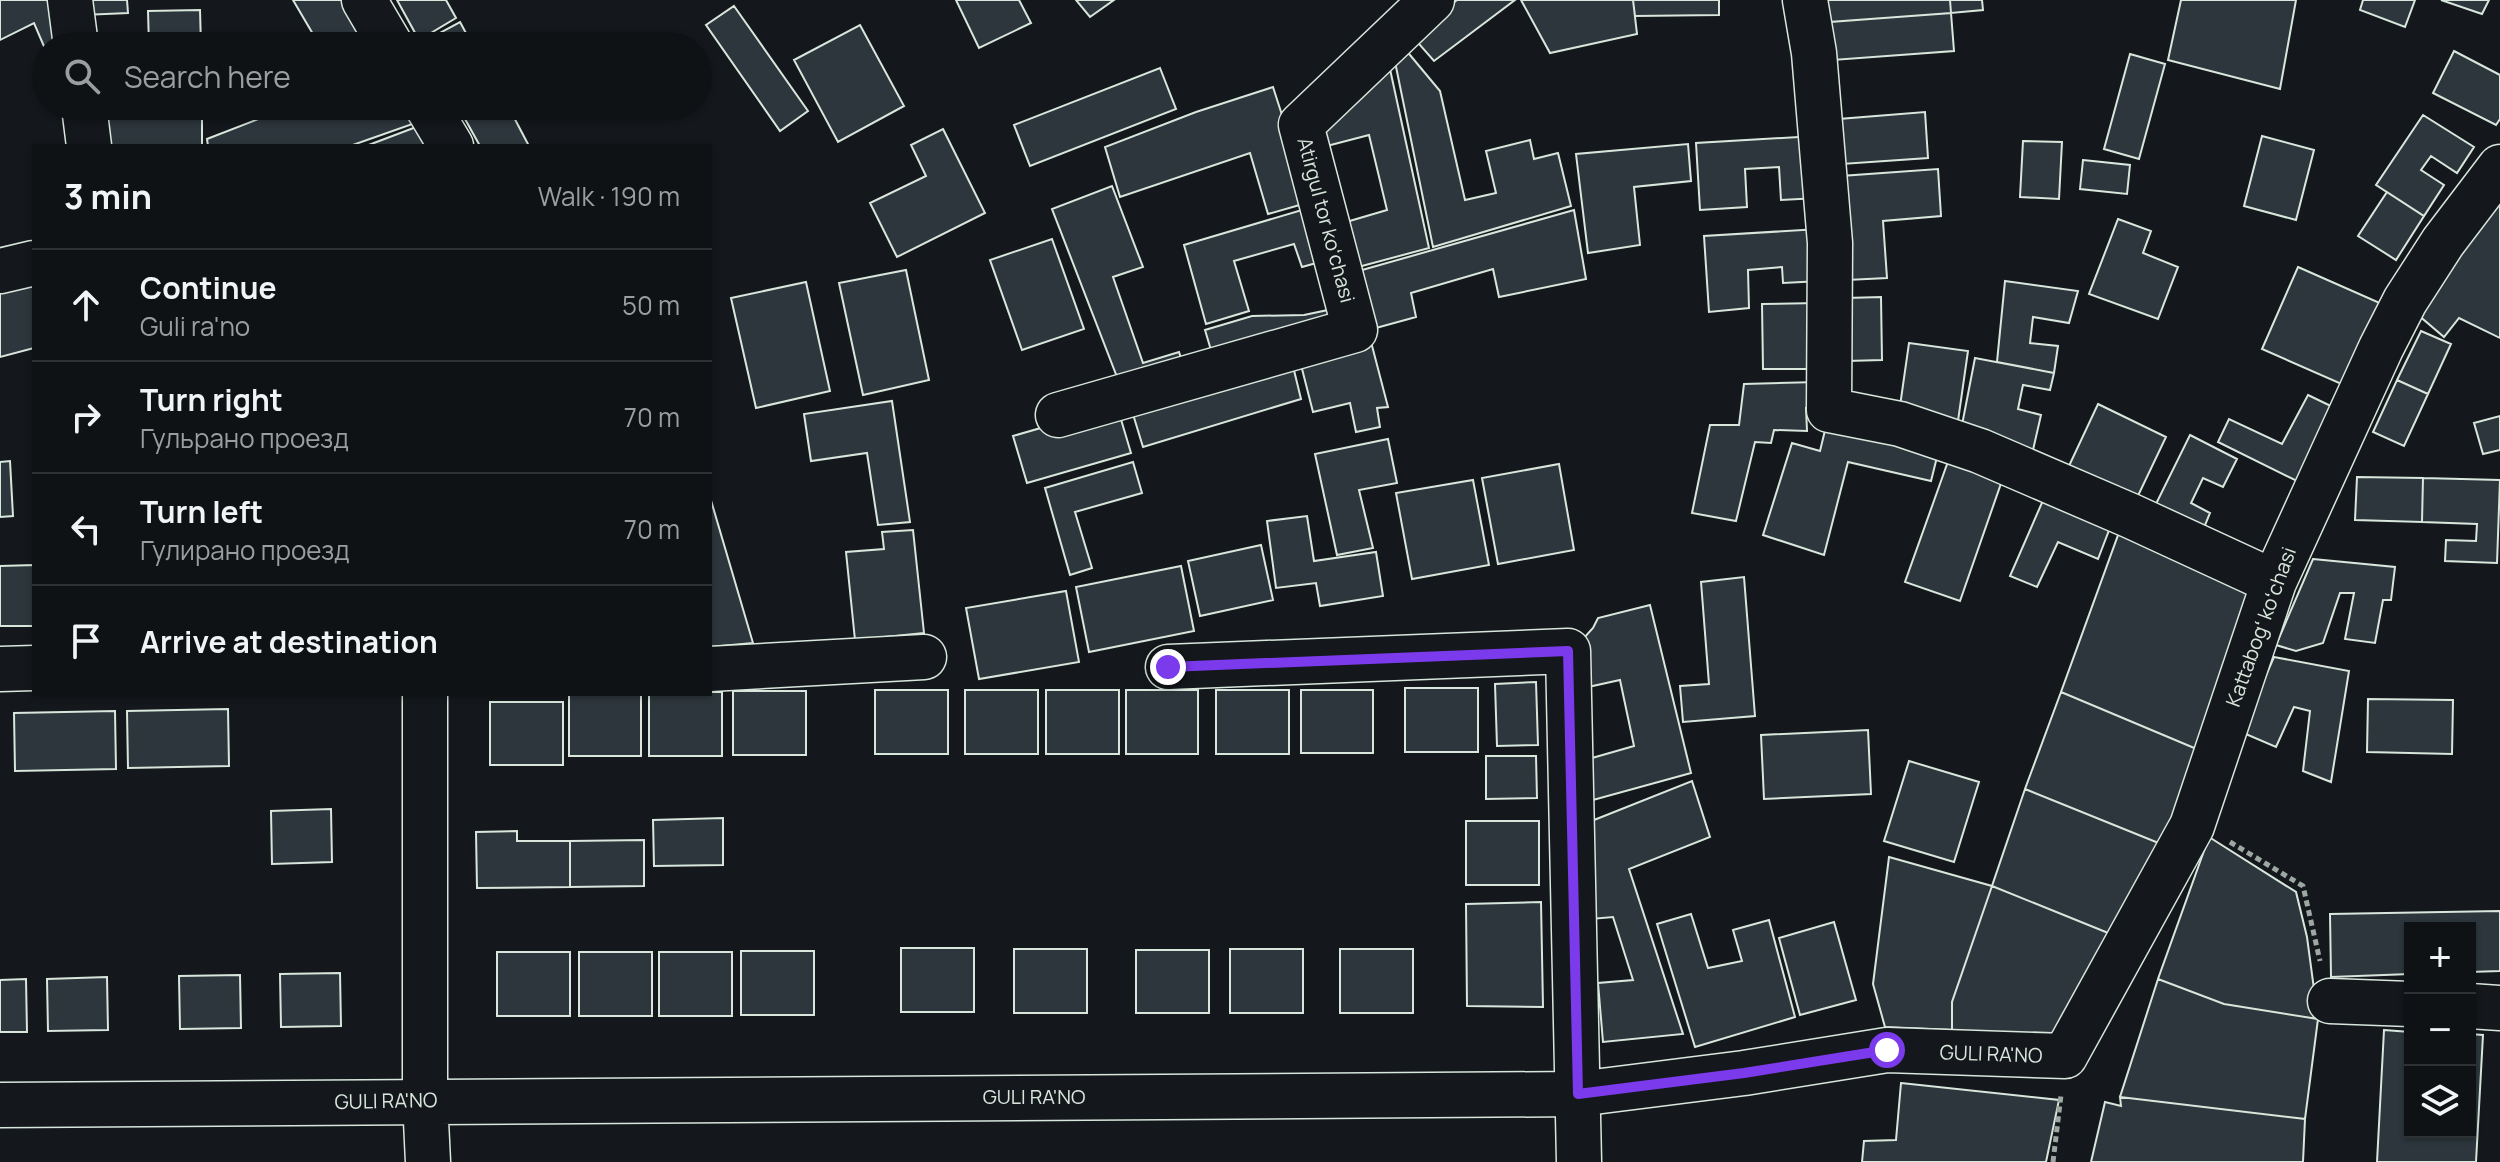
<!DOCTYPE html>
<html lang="en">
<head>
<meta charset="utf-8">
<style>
  :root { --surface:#0f1215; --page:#181b1e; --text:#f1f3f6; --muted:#9b9ea0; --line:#2f3234 }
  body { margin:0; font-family:Manrope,sans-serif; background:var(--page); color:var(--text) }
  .controls { position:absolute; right:24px; bottom:24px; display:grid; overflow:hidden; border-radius:0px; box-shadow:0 2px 6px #0004 }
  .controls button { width:72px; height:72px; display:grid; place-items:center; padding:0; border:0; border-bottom:2px solid var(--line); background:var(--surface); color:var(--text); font:40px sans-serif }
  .stop { position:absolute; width:24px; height:24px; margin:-18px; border:6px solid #7c3aed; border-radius:50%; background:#fff }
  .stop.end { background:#7c3aed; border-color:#fff; box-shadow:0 2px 8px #0008 }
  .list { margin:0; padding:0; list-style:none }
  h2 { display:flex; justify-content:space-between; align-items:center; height:104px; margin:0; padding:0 32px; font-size:34px }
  h2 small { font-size:26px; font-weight:400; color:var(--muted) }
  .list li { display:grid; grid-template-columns:52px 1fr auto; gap:24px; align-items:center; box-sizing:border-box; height:112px; padding:0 32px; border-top:2px solid var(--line) }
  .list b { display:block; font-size:30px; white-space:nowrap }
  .list p { margin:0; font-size:26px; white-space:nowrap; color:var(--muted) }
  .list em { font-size:26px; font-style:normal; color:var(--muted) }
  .icon { flex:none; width:44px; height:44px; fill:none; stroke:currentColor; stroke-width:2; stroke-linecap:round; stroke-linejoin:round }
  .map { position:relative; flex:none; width:2500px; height:1162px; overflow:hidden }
  .search { position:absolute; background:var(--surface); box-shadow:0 2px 6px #0004; left:32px; top:32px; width:680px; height:88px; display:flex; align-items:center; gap:20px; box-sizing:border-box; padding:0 28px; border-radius:44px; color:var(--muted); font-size:30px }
  .panel { position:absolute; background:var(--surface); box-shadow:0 2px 6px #0004; left:32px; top:144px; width:680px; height:552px; border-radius:0px }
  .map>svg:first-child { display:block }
</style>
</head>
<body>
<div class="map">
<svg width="2500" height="1162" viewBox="0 0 2500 1162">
  <rect width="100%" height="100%" fill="#14181c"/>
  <!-- building -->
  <path fill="#2c363c" stroke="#d8e6dc" stroke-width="2" d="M0 0H62L66 46H46V51L34 23 0 40Z
    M82 0H127L128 13 83 15Z
    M293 0H350L367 30 339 46H320Z
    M397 0H446L456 18 419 40Z
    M956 0H1019L1031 23 979 48Z
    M1076 0H1114L1090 17Z
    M1457 0H1515L1434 61 1412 36Z
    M1521 0H1633L1637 34 1550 53Z
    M1633 0H1719V15L1635 16Z
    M1825 0H1950L1951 13 1830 22Z
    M1950 0H1982L1983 10 1951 13Z
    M2181 0H2296L2280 89 2168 60Z
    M2363 0H2415L2405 27 2360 10Z
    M2441 0H2489L2482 14Z
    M734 6 808 111 780 131 706 25Z
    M200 10 201 46H149L148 11Z
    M1951 13 1954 51 1833 60 1830 22Z
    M460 22 473 46H423L421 43Z
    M860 25 904 106 838 142 794 60Z
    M1405 49 1440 91 1465 200 1496 193 1486 151 1530 140 1534 159 1558 153 1571 206 1433 247 1394 57Z
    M2454 51 2500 75V119L2496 125 2433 93Z
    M2130 54 2165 64 2139 159 2104 149Z
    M1388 60 1429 248 1347 270 1336 225 1387 210 1369 135 1323 147 1315 120Z
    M1160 68 1176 109 1030 166 1014 125Z
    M1273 87 1310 202 1268 214 1250 153 1120 197 1105 147 1196 112Z
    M100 106H202V146H102Z
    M292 106H412L421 121 350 146H208L207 139Z
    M466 106H508L529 146H480L460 110Z
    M1925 112 1928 158 1842 164 1839 119Z
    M2423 115 2474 147 2457 173 2431 156 2421 170 2444 185 2424 216 2376 185Z
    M424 124 436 146H366Z
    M943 129 985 213 897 257 870 203 926 176 911 145Z
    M1815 136 1818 198 1781 200 1779 167 1745 169 1747 207 1700 210 1696 143Z
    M2262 136 2314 150 2296 220 2244 206Z
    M2023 141 2062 142 2059 199 2020 197Z
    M1688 144 1691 181 1634 187 1640 245 1588 253 1576 154Z
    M2083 160 2130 165 2127 194 2080 189Z
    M1938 169 1941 216 1883 221 1887 278 1847 280 1841 176Z
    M1112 186 1143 267 1113 277 1143 363 1179 352 1186 374 1124 395 1052 209Z
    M2387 192 2424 216 2396 260 2358 236Z
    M2500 195V338L2459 318 2444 337 2417 314Z
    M1312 207 1327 260 1302 267 1294 244 1234 261 1249 311 1206 324 1184 245Z
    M1574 210 1586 279 1499 297 1493 269 1411 293 1416 317 1365 331 1348 274Z
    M2118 219 2151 231 2143 253 2178 267 2158 319 2089 294Z
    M1819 229 1821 281 1783 283 1782 267 1748 270 1749 308 1709 312 1704 236Z
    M1052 239 1084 329 1022 350 990 260Z
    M2298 267 2382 304 2346 386 2262 349Z
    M906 270 929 380 863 395 839 283Z
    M34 281V348L0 357V290Z
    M2005 281 2078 291 2069 323 2033 317 2030 343 2058 346 2054 373 1997 362Z
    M806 282 830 391 756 408 731 298Z
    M1881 297 1882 360 1847 361 1846 298Z
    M1818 303 1819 369H1763L1762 304Z
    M1328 310 1333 331 1216 367 1205 330 1252 316 1304 315Z
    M2421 331 2451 344 2428 394 2397 380Z
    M1370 338 1388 407 1377 408 1380 427 1356 432 1350 403 1313 412 1299 357Z
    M1909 343 1968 351 1958 421 1899 413Z
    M1975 358 2054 373 2050 390 2023 385 2018 409 2041 415 2033 450 1961 430Z
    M1292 362 1301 399 1143 447 1132 411Z
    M2397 380 2428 394 2404 446 2373 432Z
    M1817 382 1818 408H1806L1807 431 1774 430 1771 443 1755 442 1736 521 1692 513 1710 425H1739L1744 384Z
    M2308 395 2335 408 2299 482 2218 442 2229 419 2282 444Z
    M892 401 910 522 878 525 867 453 811 461 804 414Z
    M2098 404 2166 437 2136 500 2068 468Z
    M1117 406 1131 453 1027 483 1013 436Z
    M2500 416V450L2483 454 2474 423Z
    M1828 418 1940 445 1931 481 1848 462 1824 555 1763 535 1792 443 1820 451Z
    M2190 435 2237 459 2223 487 2203 478 2191 503 2210 513 2201 535 2152 512Z
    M1388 439 1397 483 1359 490 1373 548 1337 555 1315 454Z
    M1951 453 2005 472 1960 601 1905 582Z
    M10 461 13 516 0 517V462Z
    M1133 462 1142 493 1075 512 1092 568 1070 575 1045 488Z
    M1559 464 1574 550 1498 564 1482 478Z
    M2357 477 2423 478 2422 522 2355 520Z
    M2423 478 2500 480 2497 563 2445 561 2446 540 2476 541 2477 524 2422 522Z
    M1473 480 1489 565 1412 579 1396 493Z
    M2051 482 2116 512 2098 559 2058 542 2037 587 2010 576Z
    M710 497 753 643 710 647Z
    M1307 516 1314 561 1376 552 1383 596 1320 606 1316 583 1276 588 1267 521Z
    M2121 527 2267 597 2199 750 2061 692Z
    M913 530 924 633 855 640 846 552 884 549 882 532Z
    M1261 545 1273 600 1200 616 1188 561Z
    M2313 559 2395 567 2391 600H2383L2375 643 2345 639 2354 593H2340L2323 643 2296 651 2276 645Z
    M34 565V626H0V566Z
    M1181 566 1194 631 1089 652 1076 587Z
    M1744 577 1755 716 1683 722 1680 686 1709 684 1701 582Z
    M1066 591 1079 662 979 679 966 608Z
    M1650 605 1691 773 1593 800 1585 760 1634 746 1620 680 1579 689 1573 650 1593 628 1598 618Z
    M2274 657 2349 671 2331 782 2303 771 2310 711 2294 707 2276 747 2241 732Z
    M1536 682 1538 745 1497 746 1495 684Z
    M1405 688H1478V752H1405Z
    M875 690H948V754H875Z
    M965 690H1038V754H965Z
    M1046 690H1119V754H1046Z
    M1126 690H1198V754H1126Z
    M1216 690H1289V754H1216Z
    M1301 690H1373V753H1301Z
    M733 691H806V755H733Z
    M710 692H722V756H649V694Z
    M2061 692 2199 750 2161 844 2025 789Z
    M569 694H641V756H569Z
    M2368 699 2453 700 2452 754 2367 752Z
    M490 702H563V765H490Z
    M228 709 229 766 128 768 127 711Z
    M115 711 116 769 15 771 14 713Z
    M1868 730 1871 794 1764 799 1761 735Z
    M1486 756H1536L1537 798 1486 799Z
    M1909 761 1979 782 1954 862 1884 841Z
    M1692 781 1710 837 1629 869 1683 1034 1603 1042 1598 983 1633 980 1613 917 1591 919 1584 824Z
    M2025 789 2161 844 2123 939 1992 886Z
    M331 809 332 862 272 864 271 811Z
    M723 818V865L654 866 653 820Z
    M1466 821H1539V885H1466Z
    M517 831V841H570V887L477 888 476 832Z
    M2209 837 2296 892 2307 937 2318 1019 2224 1004 2158 979Z
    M644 840V886L570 887V841Z
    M1889 857 1992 886 1952 1002V1030L1885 1027 1873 984Z
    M1992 886 2123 939 2063 1045 1952 1030V1002Z
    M1541 902 1543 1007 1467 1006 1466 904Z
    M2500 911V971L2470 972V928H2410V974L2331 977 2330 914Z
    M1691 914 1708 968 1742 961 1733 930 1769 920 1795 1017 1695 1047 1657 924Z
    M1834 922 1856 1000 1800 1015 1779 938Z
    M901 948H974V1012H901Z
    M1014 949H1087V1013H1014Z
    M1230 949H1303V1013H1230Z
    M1340 949H1413V1013H1340Z
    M1136 950H1209V1013H1136Z
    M741 951H814V1015H741Z
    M497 952H570V1016H497Z
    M579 952H652V1016H579Z
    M659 952H732V1016H659Z
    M340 973 341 1026 281 1027 280 974Z
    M240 975 241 1028 180 1029 179 976Z
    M107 977 108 1030 48 1031 47 979Z
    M26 979 27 1032H0V980Z
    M2158 979 2224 1004 2318 1019 2305 1119 2120 1097Z
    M2384 1030 2410 1032V1132H2470V1034L2483 1035 2476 1162H2377Z
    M1901 1083 2059 1100 2046 1162H1862L1864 1141 1896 1140Z
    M2120 1097 2305 1119 2303 1162H2091L2105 1102 2121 1106Z"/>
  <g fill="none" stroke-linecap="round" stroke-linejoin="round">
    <defs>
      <path id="minor" d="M70 0 76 46
        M364 0 391 46
        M1805 0 1814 53 1830 243 1829 410 1900 424 1980 451 2131 516 2274 582
        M84 106 89 146
        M427 106 451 146
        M0 271 34 263
        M1058 415 1355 330 1301 125 1432 0
        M1168 667 1568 651 1579 1162
        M0 669 34 668
        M710 669 924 657
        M425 694V1100L428 1162
        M2330 1001 2410 1004
        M2470 1006 2500 1008
        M0 1105 1578 1094 1744 1073 1887 1050 2065 1056 2192 826 2274 582 2381 348 2405 301 2443 242 2500 167"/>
    </defs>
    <!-- minor casing -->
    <use href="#minor" stroke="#d8e6dc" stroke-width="47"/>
    <!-- path -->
    <path stroke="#9da8a2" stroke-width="5" stroke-dasharray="6 4" stroke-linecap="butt" d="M2230 842 2303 886 2320 961
      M2053 1162 2061 1095"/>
    <!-- minor -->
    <use href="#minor" stroke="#14181c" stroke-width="44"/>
  </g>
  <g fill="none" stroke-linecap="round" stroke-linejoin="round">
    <!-- route -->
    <path stroke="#7c3aed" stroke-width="10" d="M1168 667 1568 651 1578 1094 1744 1073 1887 1050"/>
  </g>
  <g text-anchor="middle" stroke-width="6" stroke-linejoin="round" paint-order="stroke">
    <!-- street labels -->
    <g font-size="20" fill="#d8e6dc" stroke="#14181c">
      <text transform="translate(1326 220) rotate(75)" y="7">Atirgul tor koʻchasi</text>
      <text transform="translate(2261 627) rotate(-70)" y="7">Kattabogʻ koʻchasi</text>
      <text transform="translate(1991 1054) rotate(2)" y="7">GULI RA'NO</text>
      <text x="1034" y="1104">GULI RA'NO</text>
      <text transform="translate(386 1101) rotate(-1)" y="7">GULI RA'NO</text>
    </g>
  </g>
</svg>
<div class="controls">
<button>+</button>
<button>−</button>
<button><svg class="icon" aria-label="layers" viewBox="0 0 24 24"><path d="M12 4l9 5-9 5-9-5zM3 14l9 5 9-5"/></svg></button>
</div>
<div class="stop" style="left:1887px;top:1050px"></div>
<div class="stop end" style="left:1168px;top:667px"></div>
<div class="search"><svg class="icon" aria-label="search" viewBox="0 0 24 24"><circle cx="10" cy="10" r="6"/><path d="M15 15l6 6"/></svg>Search here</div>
<section class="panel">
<h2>3 min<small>Walk · 190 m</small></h2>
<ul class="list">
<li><svg class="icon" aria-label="ahead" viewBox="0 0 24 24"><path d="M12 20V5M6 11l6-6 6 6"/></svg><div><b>Continue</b><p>Guli ra'no</p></div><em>50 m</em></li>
<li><svg class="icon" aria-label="right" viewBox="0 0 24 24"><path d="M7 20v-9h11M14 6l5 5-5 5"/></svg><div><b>Turn right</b><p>Гульрано проезд</p></div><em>70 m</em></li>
<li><svg class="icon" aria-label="left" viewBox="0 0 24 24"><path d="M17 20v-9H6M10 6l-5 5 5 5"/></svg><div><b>Turn left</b><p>Гулирано проезд</p></div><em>70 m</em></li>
<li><svg class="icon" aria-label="arrive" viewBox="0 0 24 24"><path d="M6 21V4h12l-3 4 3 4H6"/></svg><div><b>Arrive at destination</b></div></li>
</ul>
</section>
</div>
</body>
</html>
